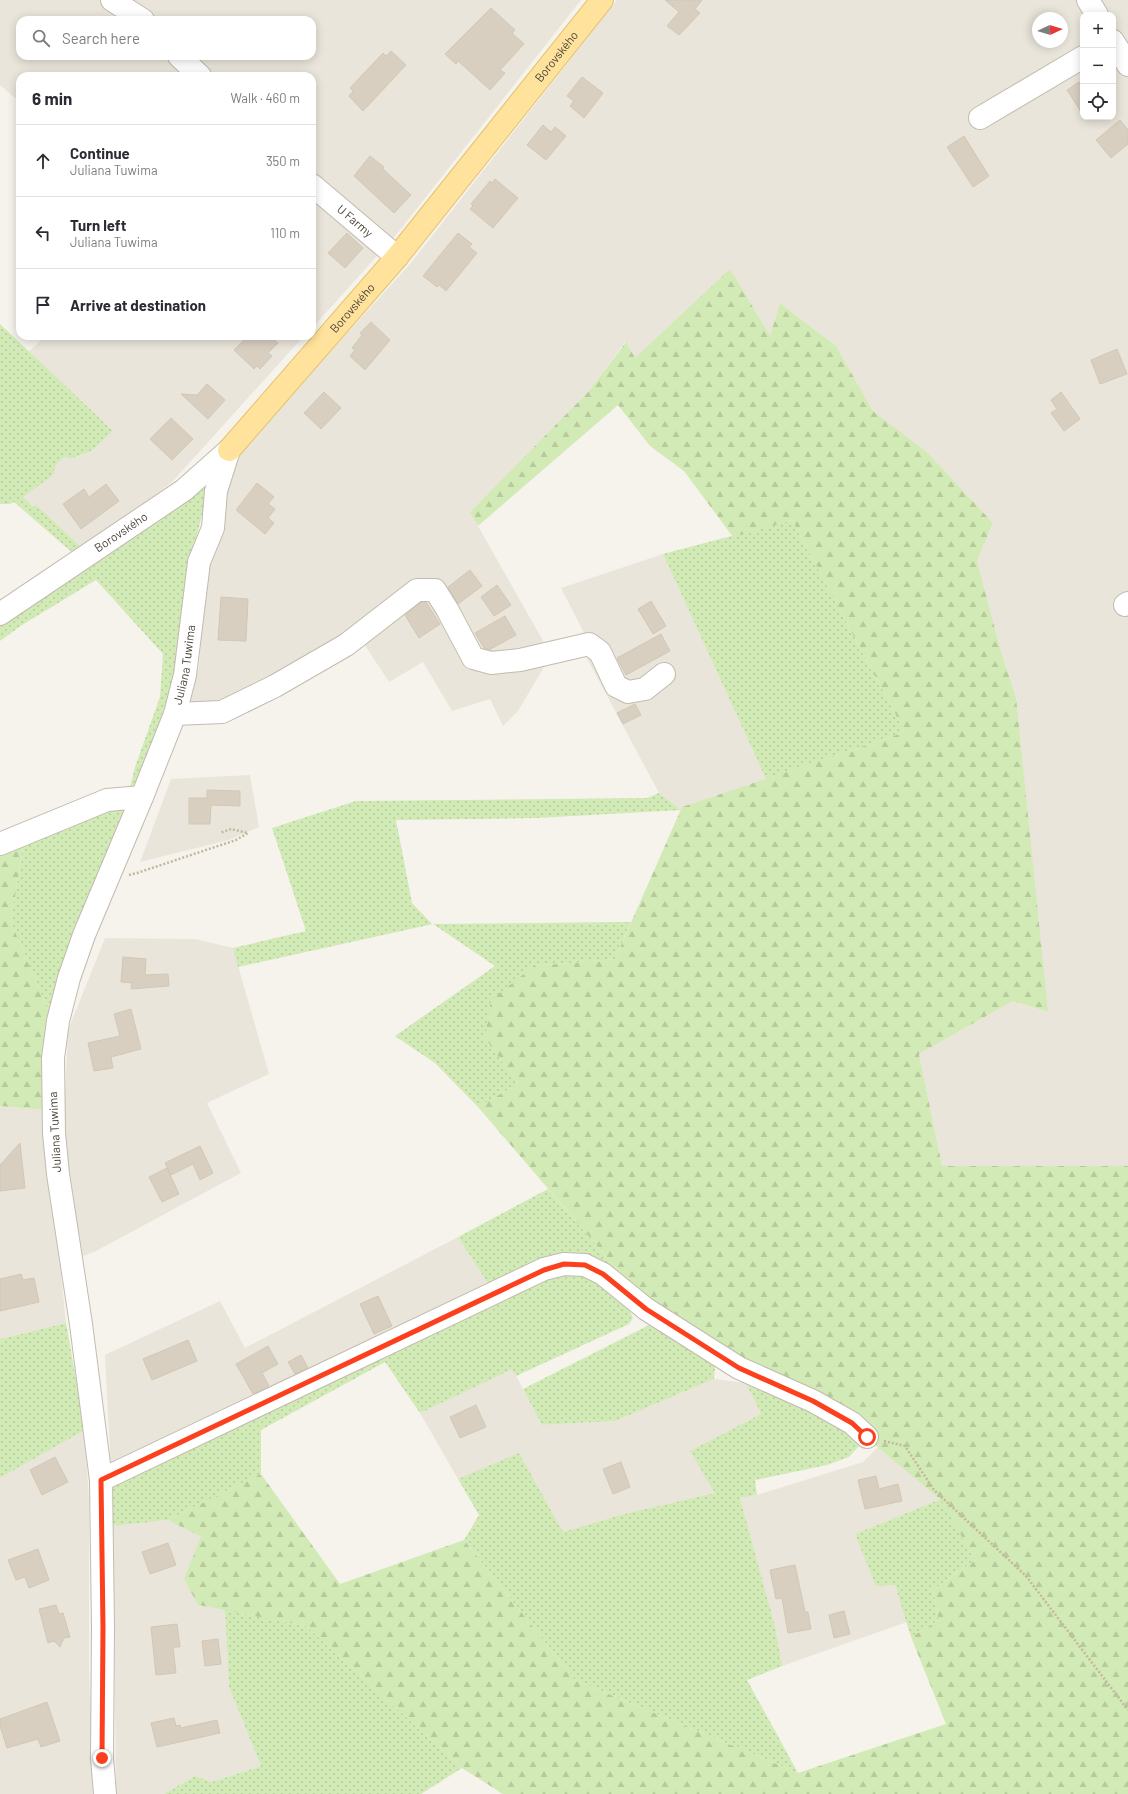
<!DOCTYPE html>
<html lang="en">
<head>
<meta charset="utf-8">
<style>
  :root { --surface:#fff; --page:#f7f7f7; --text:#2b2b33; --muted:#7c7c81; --line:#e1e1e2 }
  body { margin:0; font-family:Barlow,sans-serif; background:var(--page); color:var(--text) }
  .controls { position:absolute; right:12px; top:12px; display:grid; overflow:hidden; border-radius:8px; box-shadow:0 2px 10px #0003 }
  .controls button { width:36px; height:36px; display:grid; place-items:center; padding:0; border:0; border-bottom:1px solid var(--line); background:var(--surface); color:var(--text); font:20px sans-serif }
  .compass { position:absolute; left:1032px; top:12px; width:36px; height:36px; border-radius:50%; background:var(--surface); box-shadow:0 2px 10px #0003; rotate:86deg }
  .stop { position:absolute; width:12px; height:12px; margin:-9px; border:3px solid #fc3f1d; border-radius:50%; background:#fff }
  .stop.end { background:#fc3f1d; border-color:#fff; box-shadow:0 1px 4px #0008 }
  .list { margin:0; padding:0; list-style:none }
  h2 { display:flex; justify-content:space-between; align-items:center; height:52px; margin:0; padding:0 16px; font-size:17px }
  h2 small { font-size:13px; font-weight:400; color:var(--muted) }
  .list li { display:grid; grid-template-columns:26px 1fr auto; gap:12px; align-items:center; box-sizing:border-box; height:72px; padding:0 16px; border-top:1px solid var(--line) }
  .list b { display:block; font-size:15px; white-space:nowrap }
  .list p { margin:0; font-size:13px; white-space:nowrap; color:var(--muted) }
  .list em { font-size:13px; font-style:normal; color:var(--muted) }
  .icon { flex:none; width:22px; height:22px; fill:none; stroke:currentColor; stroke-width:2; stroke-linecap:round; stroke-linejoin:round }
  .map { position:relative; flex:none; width:1128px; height:1794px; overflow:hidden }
  .search { position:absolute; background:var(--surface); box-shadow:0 2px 10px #0003; left:16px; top:16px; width:300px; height:44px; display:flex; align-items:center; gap:10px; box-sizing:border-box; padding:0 14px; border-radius:12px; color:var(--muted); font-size:15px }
  .panel { position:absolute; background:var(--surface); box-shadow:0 2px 10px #0003; left:16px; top:72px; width:300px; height:268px; border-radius:12px }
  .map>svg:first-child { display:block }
</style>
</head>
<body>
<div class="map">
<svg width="1128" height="1794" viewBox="0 0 1128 1794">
  <defs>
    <pattern id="grass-dots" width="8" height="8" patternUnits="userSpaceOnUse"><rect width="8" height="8" fill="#d2eab5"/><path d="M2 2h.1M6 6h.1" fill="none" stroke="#b6ca9c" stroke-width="1.8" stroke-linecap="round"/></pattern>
    <pattern id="forest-firs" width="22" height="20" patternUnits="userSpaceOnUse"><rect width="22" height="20" fill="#d2eab5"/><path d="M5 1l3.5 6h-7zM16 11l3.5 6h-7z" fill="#b6ca9c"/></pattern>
  </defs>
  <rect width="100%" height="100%" fill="#f6f3ec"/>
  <!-- residential -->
  <path fill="#eae5da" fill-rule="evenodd" d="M0 0H581L396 235 312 328V76H20V102L0 85ZM20 20H312V56H20Z
    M617 0H1128V1166H942L919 1054 1013 1001 1047 1012 1016 697 1002 655 977 561 993 523 927 452 873 411 836 346 780 303 770 337 635 358 625 342 589 391 470 512 546 646 584 633 561 588 663 554 766 779 682 807 681 810 659 793 583 651 556 660 544 667 518 711 503 726 490 699 452 711 423 662 389 682 364 644 224 708 185 709 199 667 204 572 238 453 410 264ZM1083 15H1113V117H1083ZM1038 18H1062V42H1038Z
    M46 336H304L172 482 129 515 81 547 36 506 34 507 23 497 59 460 66 457 72 459 91 451 113 431 28 352Z
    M250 775 259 827 229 840 140 862 171 779Z
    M105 938 195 939 233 948 269 1074 207 1103 241 1173 94 1252 80 1257 63 1144 68 1030Z
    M0 1106 44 1110 66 1323 0 1339Z
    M458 1237 489 1285 111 1470 105 1355 220 1301 245 1348Z
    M512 1368 542 1425 615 1421 714 1379 746 1383 761 1414 690 1451 716 1493 624 1514 563 1532 519 1454 458 1479 420 1413Z
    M85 1430 89 1504V1670L94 1794H0V1478Z
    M878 1447 941 1499 855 1534 895 1585 907 1622 782 1666 775 1626 740 1498 757 1495 863 1462Z
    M168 1520 201 1537 198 1605 225 1610 229 1687 261 1766 212 1782 195 1776 164 1794H116L113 1526Z"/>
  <!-- grass -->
  <path fill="url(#grass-dots)" d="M0 324 113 431 91 451 71 459 66 457C57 461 55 465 53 475L23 497 34 507 36 505 81 547 74 554 14 502 10 504H0Z
    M214 480 206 498 189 568 178 664 148 760 129 792 135 767 160 697 163 654 96 580 22 625 0 641V623Z
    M792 520 905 732 766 779 663 554Z
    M659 793 681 810 537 818 396 820 412 903 432 924 631 922 615 959 534 966 485 1038 518 1084 478 1107 435 1063 395 1036 495 966 433 924 238 967 233 948 306 931 272 828 356 801 647 798Z
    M109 806 126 810 50 1015 11 922 24 841Z
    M548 1189 631 1285 582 1256 489 1285 458 1237Z
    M584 1269 624 1297 633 1318 629 1324 516 1376 512 1369 420 1413 385 1362 261 1430V1474L168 1520 113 1526 111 1483 555 1273Z
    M66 1323 85 1430 0 1478V1339Z
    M651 1324 715 1366 714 1379 615 1421 542 1425 523 1389Z
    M746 1383 856 1429 860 1445 849 1457 827 1465 755 1480 757 1495 740 1498 775 1626 782 1666 747 1680 798 1773 575 1680 464 1540 479 1515 458 1479 519 1453 563 1532 624 1514 715 1493 690 1451 761 1414Z
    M941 1499 975 1560 933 1590 939 1620 911 1637 895 1585 876 1586 855 1534Z
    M225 1610 306 1626 462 1768 421 1794H164L195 1776 212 1782 261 1766 229 1687Z"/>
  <!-- forest -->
  <path fill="url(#forest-firs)" d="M730 269 770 336 780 303 836 346 873 411 927 452 993 523 977 561 1002 655 1016 697 1048 1012 1013 1001 919 1054 942 1166H1128V1794H503L462 1768 306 1626 198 1605 184 1579 201 1537 168 1520 261 1474 340 1584 464 1540 575 1680 798 1773 946 1724 911 1637 939 1620 933 1590 975 1560 941 1500 808 1389 729 1358 648 1305 478 1107 518 1084 485 1038 491 1000 534 966 615 959 682 807 905 732 792 520 733 537 684 471 650 446 618 405 478 526 470 512 589 391 626 342 635 358Z
    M24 841 11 922 50 1015 44 1110 0 1106V851Z"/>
  <!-- building -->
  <path fill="#d8cfc1" stroke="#d3c7b4" d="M665 0H702L695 9 700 13 679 35 667 26 679 12Z
    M491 8 515 30 512 33 524 44 500 70 505 73 490 90 458 61 456 64 445 54Z
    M391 51 406 65 363 111 349 96 353 91 350 88 383 53 386 56Z
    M582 77 603 93 584 118 570 106 574 101 567 96Z
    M1079 82 1083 89V115L1067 90Z
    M1120 120 1128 130V144L1111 158 1096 140Z
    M543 125 551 132 555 127 566 136 546 160 527 145Z
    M964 136 989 176 973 187 947 147Z
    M370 156 384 167 383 169 411 195 394 213 354 176Z
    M495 179 518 198 493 228 470 209 473 206 471 204 490 181 492 183Z
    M347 233 363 248 345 268 328 253Z
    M458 233 472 244 469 247 477 253 446 291 439 285 437 287 423 276Z
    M371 322 390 340 365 370 350 356 355 350 352 348 362 335 360 333Z
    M248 336H270L278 343 268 353 272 356 260 369 257 366 254 369 234 350Z
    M1117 349 1127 374 1100 384 1091 360Z
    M207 384 225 400 208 419 181 394 197 395Z
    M324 392 341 408 321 429 304 413Z
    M1061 392 1080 419 1064 431 1051 413 1057 409 1051 400Z
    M171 418 193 439 172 460 150 439Z
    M257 483 274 497 268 504 275 509 268 518 274 523 265 534 236 510Z
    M106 484 119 501 81 529 63 504 84 489 89 497Z
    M470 570 482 586 458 604 448 587Z
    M497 585 511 605 494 616 481 597Z
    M221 597 248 599 246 641 218 640Z
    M651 601 666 626 653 634 638 609Z
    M421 602H426L440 624 419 638 405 615Z
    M505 616 516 635 489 650 484 648 475 633Z
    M661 634 670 651 626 675 617 658Z
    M635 704 641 715 623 724 617 713Z
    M207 790 240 791V806L211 805 210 824H189V798H207Z
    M123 957 146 959 145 975 168 974 169 986 131 989 132 983 121 982Z
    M131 1009 141 1049 111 1057 113 1068 94 1071 88 1043 120 1036 114 1014Z
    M20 1143 25 1188 0 1191V1165Z
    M200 1146 213 1173 200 1180 193 1164 171 1175 165 1163Z
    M167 1168 179 1194 162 1202 149 1177Z
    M21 1274 23 1280 34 1278 39 1302 0 1311V1279Z
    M378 1296 392 1326 374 1334 360 1304Z
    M188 1340 197 1361 152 1380 143 1359Z
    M268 1346 278 1364 262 1373 269 1386 253 1394 236 1364Z
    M301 1355 308 1368 295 1374 288 1362Z
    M476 1405 486 1427 460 1438 450 1417Z
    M55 1457 68 1482 42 1495 30 1470Z
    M621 1462 630 1487 613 1494 603 1469Z
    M876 1476 879 1489 898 1484 902 1501 865 1509 858 1480Z
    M168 1543 176 1565 150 1574 142 1552Z
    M38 1549 49 1580 29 1588 25 1577 16 1580 8 1560Z
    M795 1565 805 1612H808L811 1629 788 1633 782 1598 776 1599 770 1570Z
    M56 1605 59 1614 63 1613 70 1637 64 1638 60 1647 54 1641 48 1643 39 1609Z
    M844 1611 850 1634 834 1638 829 1615Z
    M177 1624 180 1647H173L176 1673 156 1675 151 1627Z
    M218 1639 221 1664 205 1666 202 1641Z
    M47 1702 60 1741 41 1747 38 1739 7 1748 0 1726V1719Z
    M174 1718 176 1726 180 1725 181 1728 217 1720 220 1733 157 1747 151 1723Z"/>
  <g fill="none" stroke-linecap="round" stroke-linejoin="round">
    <defs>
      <g id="minor">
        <path d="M112 0 143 20"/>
        <path d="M1088 0 1097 15"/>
        <path d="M1113 41 1128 65"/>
        <path d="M179 56 200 76"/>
        <path d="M980 118 1083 57"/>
        <path id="s1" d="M312 185 397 257"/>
        <path d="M1125 605 1128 603"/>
        <path id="s2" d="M0 614 184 490 229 450"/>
        <path d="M175 714 222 712 275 686 346 645 417 590H435L447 609 473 658 491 663 520 660 589 644 600 652 616 686 628 692 645 689 664 674"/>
        <path d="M0 844 107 800 142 797"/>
        <path d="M101 1480 544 1269 564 1264 585 1265 603 1274 646 1309 739 1368 813 1401 852 1423 867 1437"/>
        <path id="s3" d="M105 1794 102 1758 103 1627 101 1480 81 1324 58 1174 54 1133 53 1058 58 1021 69 978 84 935 142 797 175 714 185 675 199 562 213 528 216 491 229 450"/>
      </g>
      <g id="major">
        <path id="s4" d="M229 450 397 257 602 0"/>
      </g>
    </defs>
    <!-- minor casing -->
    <use href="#minor" stroke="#c2bbae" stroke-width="24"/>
    <!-- major casing -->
    <use href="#major" stroke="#e6c16a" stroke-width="24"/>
    <!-- path -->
    <path stroke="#c4b79f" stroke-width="2.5" stroke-dasharray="2 2" stroke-linecap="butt" d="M129 875 137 873 236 840 248 833 231 829 220 833
      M884 1441 905 1446 934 1490 1026 1576 1128 1710"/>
    <!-- minor -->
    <use href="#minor" stroke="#fff" stroke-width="22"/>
    <!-- major -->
    <use href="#major" stroke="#ffe39c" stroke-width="22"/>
  </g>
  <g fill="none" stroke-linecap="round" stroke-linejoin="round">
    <!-- route -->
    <path stroke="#fc3f1d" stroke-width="5" d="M102 1758 103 1627 101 1480 544 1270 564 1264 585 1265 603 1274 646 1309 739 1368 813 1401 852 1423 867 1437"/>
  </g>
  <g text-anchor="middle" stroke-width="3.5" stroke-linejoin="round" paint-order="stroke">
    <!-- street labels -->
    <g font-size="12" fill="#4b4439" stroke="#fff">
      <text dy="4" stroke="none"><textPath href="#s4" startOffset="512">Borovského</textPath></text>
      <text dy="4" stroke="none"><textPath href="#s1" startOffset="56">U Farmy</textPath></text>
      <text dy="4" stroke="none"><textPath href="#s4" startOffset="188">Borovského</textPath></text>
      <text dy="4" stroke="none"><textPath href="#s2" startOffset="146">Borovského</textPath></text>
      <text dy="4" stroke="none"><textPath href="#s3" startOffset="1156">Juliana Tuwima</textPath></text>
      <text transform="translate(55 1132) rotate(-93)" y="4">Juliana Tuwima</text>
    </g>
  </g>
</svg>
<div class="controls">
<button>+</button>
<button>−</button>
<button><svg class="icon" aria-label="locate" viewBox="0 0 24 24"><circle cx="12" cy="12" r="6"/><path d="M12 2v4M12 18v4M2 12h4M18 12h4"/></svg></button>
</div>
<svg class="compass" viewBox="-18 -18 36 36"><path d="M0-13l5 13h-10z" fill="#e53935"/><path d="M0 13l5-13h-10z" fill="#7c7c81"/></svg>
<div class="stop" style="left:867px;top:1437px"></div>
<div class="stop end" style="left:102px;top:1758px"></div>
<div class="search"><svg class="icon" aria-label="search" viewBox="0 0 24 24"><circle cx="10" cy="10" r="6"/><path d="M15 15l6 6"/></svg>Search here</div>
<section class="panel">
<h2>6 min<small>Walk · 460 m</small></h2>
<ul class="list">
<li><svg class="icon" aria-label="ahead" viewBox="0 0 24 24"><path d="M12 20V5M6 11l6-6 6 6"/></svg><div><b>Continue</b><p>Juliana Tuwima</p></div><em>350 m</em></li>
<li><svg class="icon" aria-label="left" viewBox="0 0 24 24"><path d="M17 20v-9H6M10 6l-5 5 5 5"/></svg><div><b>Turn left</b><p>Juliana Tuwima</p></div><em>110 m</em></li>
<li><svg class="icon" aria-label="arrive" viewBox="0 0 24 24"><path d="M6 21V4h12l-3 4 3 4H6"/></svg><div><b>Arrive at destination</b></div></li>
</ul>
</section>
</div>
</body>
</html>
